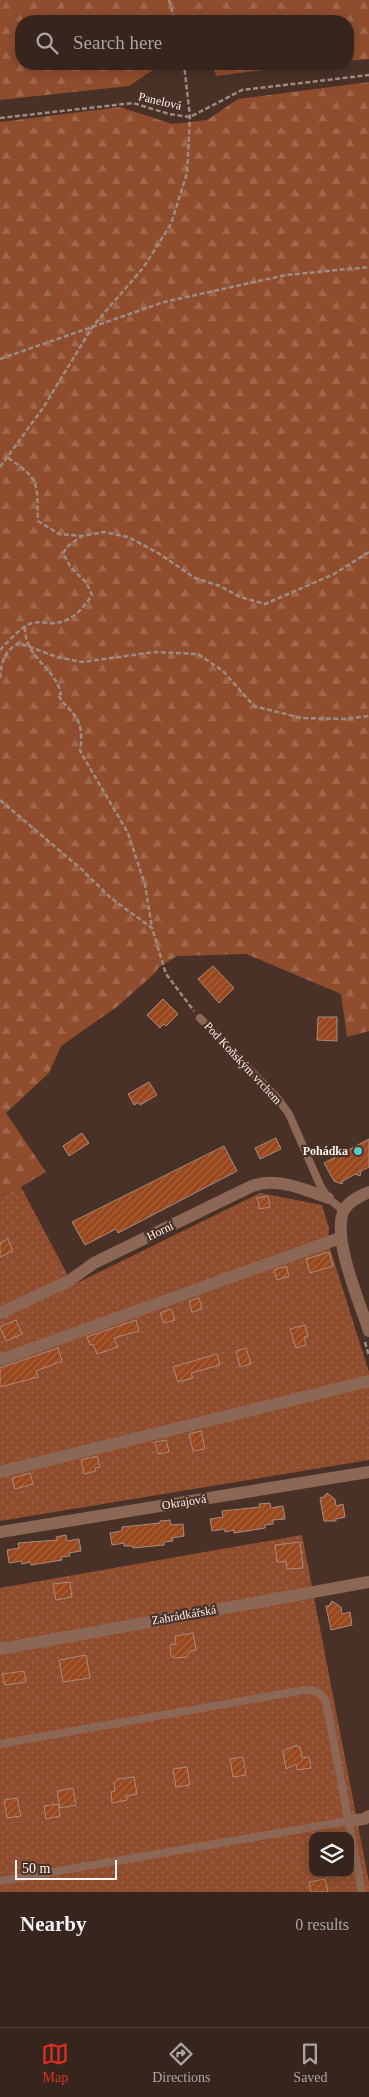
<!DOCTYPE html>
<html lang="en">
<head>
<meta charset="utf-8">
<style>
  :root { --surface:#37251d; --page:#3e2d26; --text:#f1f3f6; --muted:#aaa5a4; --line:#51423b; --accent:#d93025 }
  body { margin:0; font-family:Georgia,serif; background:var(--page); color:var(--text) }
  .controls { position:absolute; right:15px; bottom:15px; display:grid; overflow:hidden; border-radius:10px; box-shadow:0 2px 12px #0003 }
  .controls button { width:45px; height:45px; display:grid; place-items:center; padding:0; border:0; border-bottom:1px solid var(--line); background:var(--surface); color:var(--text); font:25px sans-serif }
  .scale { position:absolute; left:15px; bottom:12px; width:102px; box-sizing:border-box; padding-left:5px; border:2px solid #fef2ed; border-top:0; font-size:14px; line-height:18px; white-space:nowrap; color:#fef2ed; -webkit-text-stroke:4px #493127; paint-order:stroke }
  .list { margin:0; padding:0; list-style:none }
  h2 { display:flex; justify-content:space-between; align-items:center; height:65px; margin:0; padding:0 20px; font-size:21px }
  h2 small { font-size:16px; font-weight:400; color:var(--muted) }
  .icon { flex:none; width:28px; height:28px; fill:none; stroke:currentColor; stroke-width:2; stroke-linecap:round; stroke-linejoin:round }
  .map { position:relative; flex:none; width:369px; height:1892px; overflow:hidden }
  .search { position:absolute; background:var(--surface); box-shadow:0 2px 12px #0003; left:15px; right:15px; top:15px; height:55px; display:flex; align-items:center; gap:12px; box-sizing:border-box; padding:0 18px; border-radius:20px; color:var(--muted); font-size:19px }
  .sheet { height:135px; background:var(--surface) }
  nav { display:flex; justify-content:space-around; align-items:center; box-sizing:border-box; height:70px; border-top:1px solid var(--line); background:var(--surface); font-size:14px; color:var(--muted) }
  nav a { display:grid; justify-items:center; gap:2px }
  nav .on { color:var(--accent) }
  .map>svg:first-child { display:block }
</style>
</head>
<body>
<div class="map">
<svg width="369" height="1892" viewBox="0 0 369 1892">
  <defs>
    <pattern id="forest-firs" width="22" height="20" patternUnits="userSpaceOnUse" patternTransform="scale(1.25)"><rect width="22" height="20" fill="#904d2e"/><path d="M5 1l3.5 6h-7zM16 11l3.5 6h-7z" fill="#a1674d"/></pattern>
    <pattern id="garden-dots" width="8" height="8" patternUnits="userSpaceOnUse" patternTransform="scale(1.25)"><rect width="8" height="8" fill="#904d2e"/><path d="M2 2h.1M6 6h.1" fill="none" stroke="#a1674d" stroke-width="1.8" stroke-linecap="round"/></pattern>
    <pattern id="building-hatch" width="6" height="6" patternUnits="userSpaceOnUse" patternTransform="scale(1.25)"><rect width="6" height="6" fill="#99471d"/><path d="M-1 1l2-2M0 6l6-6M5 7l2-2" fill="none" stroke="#a8623e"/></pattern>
  </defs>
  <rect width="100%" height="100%" fill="#493127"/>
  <!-- forest -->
  <path fill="url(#forest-firs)" d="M0 0H369V59L348 61V21H21V64H162L129 86 0 100Z
    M213 64H267L265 70 216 76Z
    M369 82V1031L347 1037 341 994 246 954 177 956 159 967 155 973 118 1006 61 1046 49 1073 6 1113 46 1172 21 1187 0 1196V122L120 107 172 124 207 120 238 99Z"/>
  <!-- garden -->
  <path fill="url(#garden-dots)" fill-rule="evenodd" d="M21 1187 73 1285 260 1193 322 1205 329 1228 328 1242 369 1372V1460L0 1521V1196Z
    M302 1535 369 1882V1892H0V1588ZM313 1836H350V1873H313Z"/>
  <!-- building -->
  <path fill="url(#building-hatch)" stroke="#a88c80" d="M213 966 234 988 219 1003 198 979Z
    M163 999 178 1014 166 1026 164 1024 160 1028 147 1015Z
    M318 1017H337V1041L317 1040Z
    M149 1082 157 1095 140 1105 139 1102 134 1105 128 1094Z
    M82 1133 89 1143 69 1156 63 1146Z
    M276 1138 281 1149 260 1159 255 1148Z
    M369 1139V1167L361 1171 360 1176 355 1174 343 1181 342 1184 334 1181 324 1163Z
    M224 1146 237 1171 118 1233 116 1229 85 1245 72 1222Z
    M268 1196 270 1207 260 1209 257 1198Z
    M8 1239 13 1251 0 1257V1243Z
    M329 1252 333 1266 310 1273 306 1259Z
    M286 1266 289 1276 277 1280 274 1270Z
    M199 1298 202 1309 192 1312 189 1301Z
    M171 1309 175 1320 164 1323 160 1313Z
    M16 1320 22 1334 6 1341 0 1327Z
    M136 1320 139 1331 114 1338 118 1347 97 1354 93 1344 90 1345 87 1337Z
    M305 1325 308 1336 304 1337 306 1345 296 1348 290 1329Z
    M58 1348 62 1361 36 1371 38 1377 0 1387V1368Z
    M246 1348 251 1364 240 1367 236 1351Z
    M217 1354 220 1365 191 1373 193 1378 178 1382 173 1367Z
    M201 1431 205 1449 193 1451 189 1434Z
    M166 1440 169 1452 158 1454 155 1442Z
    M97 1456 100 1467 95 1468 96 1471 84 1474 81 1460Z
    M30 1473 33 1484 15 1489 12 1478Z
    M327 1493 335 1499 336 1506 343 1504 345 1517 336 1519V1521H324L320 1498 323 1497Z
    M270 1503 271 1508 283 1506 285 1519 273 1520V1524L265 1525V1528L253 1530 234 1533V1530L225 1532V1529L212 1531 210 1519 223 1517 222 1511 260 1507 259 1504Z
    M170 1520 171 1525 183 1524 184 1536 172 1538 173 1541 164 1542V1545L133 1548V1546H124V1543L112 1545 110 1533 122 1531V1527L160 1523V1521Z
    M66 1535 67 1541 79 1539 81 1551 69 1553 70 1556 61 1557 62 1560 31 1565 30 1562 22 1564 21 1561 9 1563 7 1550 19 1548 18 1543 57 1540 56 1537Z
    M300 1542 303 1568 287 1569 286 1561 277 1562 275 1545Z
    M70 1582 72 1597 56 1600 53 1584Z
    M332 1601 341 1607 342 1614 350 1612 352 1625 331 1630 326 1606H329Z
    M193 1633 196 1650 190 1651 186 1657 175 1658 171 1656 170 1645 176 1644 175 1636Z
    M86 1655 90 1678 63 1682 59 1660Z
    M24 1671 26 1682 5 1685 2 1674Z
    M297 1745V1747H300L302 1758 309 1757 311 1768 297 1770 296 1764 286 1769 283 1751Z
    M243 1757 246 1775 233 1777 230 1759Z
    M187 1767 190 1785 176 1787 173 1769Z
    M134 1777 137 1794 126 1796 127 1800 112 1803 111 1792 115 1791 114 1783 118 1779Z
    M73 1788 76 1805 60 1808 57 1791Z
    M17 1798 21 1816 7 1818 4 1800Z
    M58 1804 60 1816 46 1819 44 1806Z
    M325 1879 328 1892H311L309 1882Z"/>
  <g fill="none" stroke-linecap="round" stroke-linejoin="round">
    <!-- path -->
    <path stroke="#9e8b83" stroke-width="2.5" stroke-dasharray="5 2.5" stroke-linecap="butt" d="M169 0 175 21
      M0 118 133 103 169 114 190 117 242 90 369 75
      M0 359 164 302 286 275 369 267
      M8 458C42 480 36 484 38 521L59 534 82 536 104 532 128 537 158 553 195 578 220 586 240 597 265 604 334 574 369 552
      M0 467 43 408 93 326 143 268 171 224 187 173 190 117 184 64
      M25 627C24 657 56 668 61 694H58C62 704 69 707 75 716 82 724 82 741 80 751L128 833 145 885 152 928
      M0 650C8 642 16 632 26 626 33 621 40 622 48 623 69 625 81 611 92 595L86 582 71 568 63 553 69 545 81 537
      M0 678C1 663 5 650 19 643L57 657 82 662 155 652 198 654 223 671 254 706 301 718 344 719 369 716
      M0 800 79 867 111 898 152 928 166 974 194 1011
      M365 1342 369 1356"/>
    <!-- lane -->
    <path stroke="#8d6756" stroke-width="8" d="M200 1018 278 1099 289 1114 320 1185 328 1198 344 1211
      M0 1744 304 1690C317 1690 320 1692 326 1702L362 1892
      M0 1881 348 1821"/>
    <!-- street -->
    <path stroke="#8d6756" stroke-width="12" d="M369 1192C360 1196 349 1201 344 1210 331 1237 360 1303 369 1331
      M0 1313 69 1281 94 1263 252 1186C277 1177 304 1189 328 1198
      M0 1360 340 1238
      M0 1472 369 1381
      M0 1532 369 1472
      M0 1649 369 1582
      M348 1821 364 1819 369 1816"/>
  </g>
  <!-- markers -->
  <circle fill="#52cdcc" stroke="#493127" stroke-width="2" cx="358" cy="1151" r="5"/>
  <g text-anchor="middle" stroke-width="4.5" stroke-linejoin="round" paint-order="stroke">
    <!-- street labels -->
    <g font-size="12" fill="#fef2ed" stroke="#493127">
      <text transform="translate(160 101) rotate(13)" y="4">Panelová</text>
      <text transform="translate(243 1063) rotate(47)" y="4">Pod Koňským vrchem</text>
      <text transform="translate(160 1231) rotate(-26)" y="4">Horní</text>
      <text transform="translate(184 1502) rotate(-9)" y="4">Okrajová</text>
      <text transform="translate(184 1615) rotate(-10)" y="4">Zahrádkářská</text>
    </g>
    <!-- poi labels -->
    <g font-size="12" font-weight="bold" fill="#fef2ed" stroke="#493127" text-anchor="end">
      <text x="348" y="1155">Pohádka</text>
    </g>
  </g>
</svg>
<div class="controls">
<button><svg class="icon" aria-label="layers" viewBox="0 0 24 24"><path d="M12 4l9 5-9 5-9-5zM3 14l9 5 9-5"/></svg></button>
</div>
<div class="scale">50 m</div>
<div class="search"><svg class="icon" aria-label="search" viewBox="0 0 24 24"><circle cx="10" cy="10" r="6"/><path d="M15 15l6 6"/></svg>Search here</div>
</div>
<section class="sheet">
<h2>Nearby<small>0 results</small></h2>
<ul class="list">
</ul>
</section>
<nav>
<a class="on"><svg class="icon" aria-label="map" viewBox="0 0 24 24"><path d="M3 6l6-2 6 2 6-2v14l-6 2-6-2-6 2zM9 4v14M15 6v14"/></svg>Map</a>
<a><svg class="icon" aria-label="directions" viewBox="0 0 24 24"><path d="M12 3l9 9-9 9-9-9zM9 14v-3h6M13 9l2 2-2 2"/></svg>Directions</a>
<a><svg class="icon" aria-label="saved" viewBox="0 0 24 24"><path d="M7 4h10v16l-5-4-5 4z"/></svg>Saved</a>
</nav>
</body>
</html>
